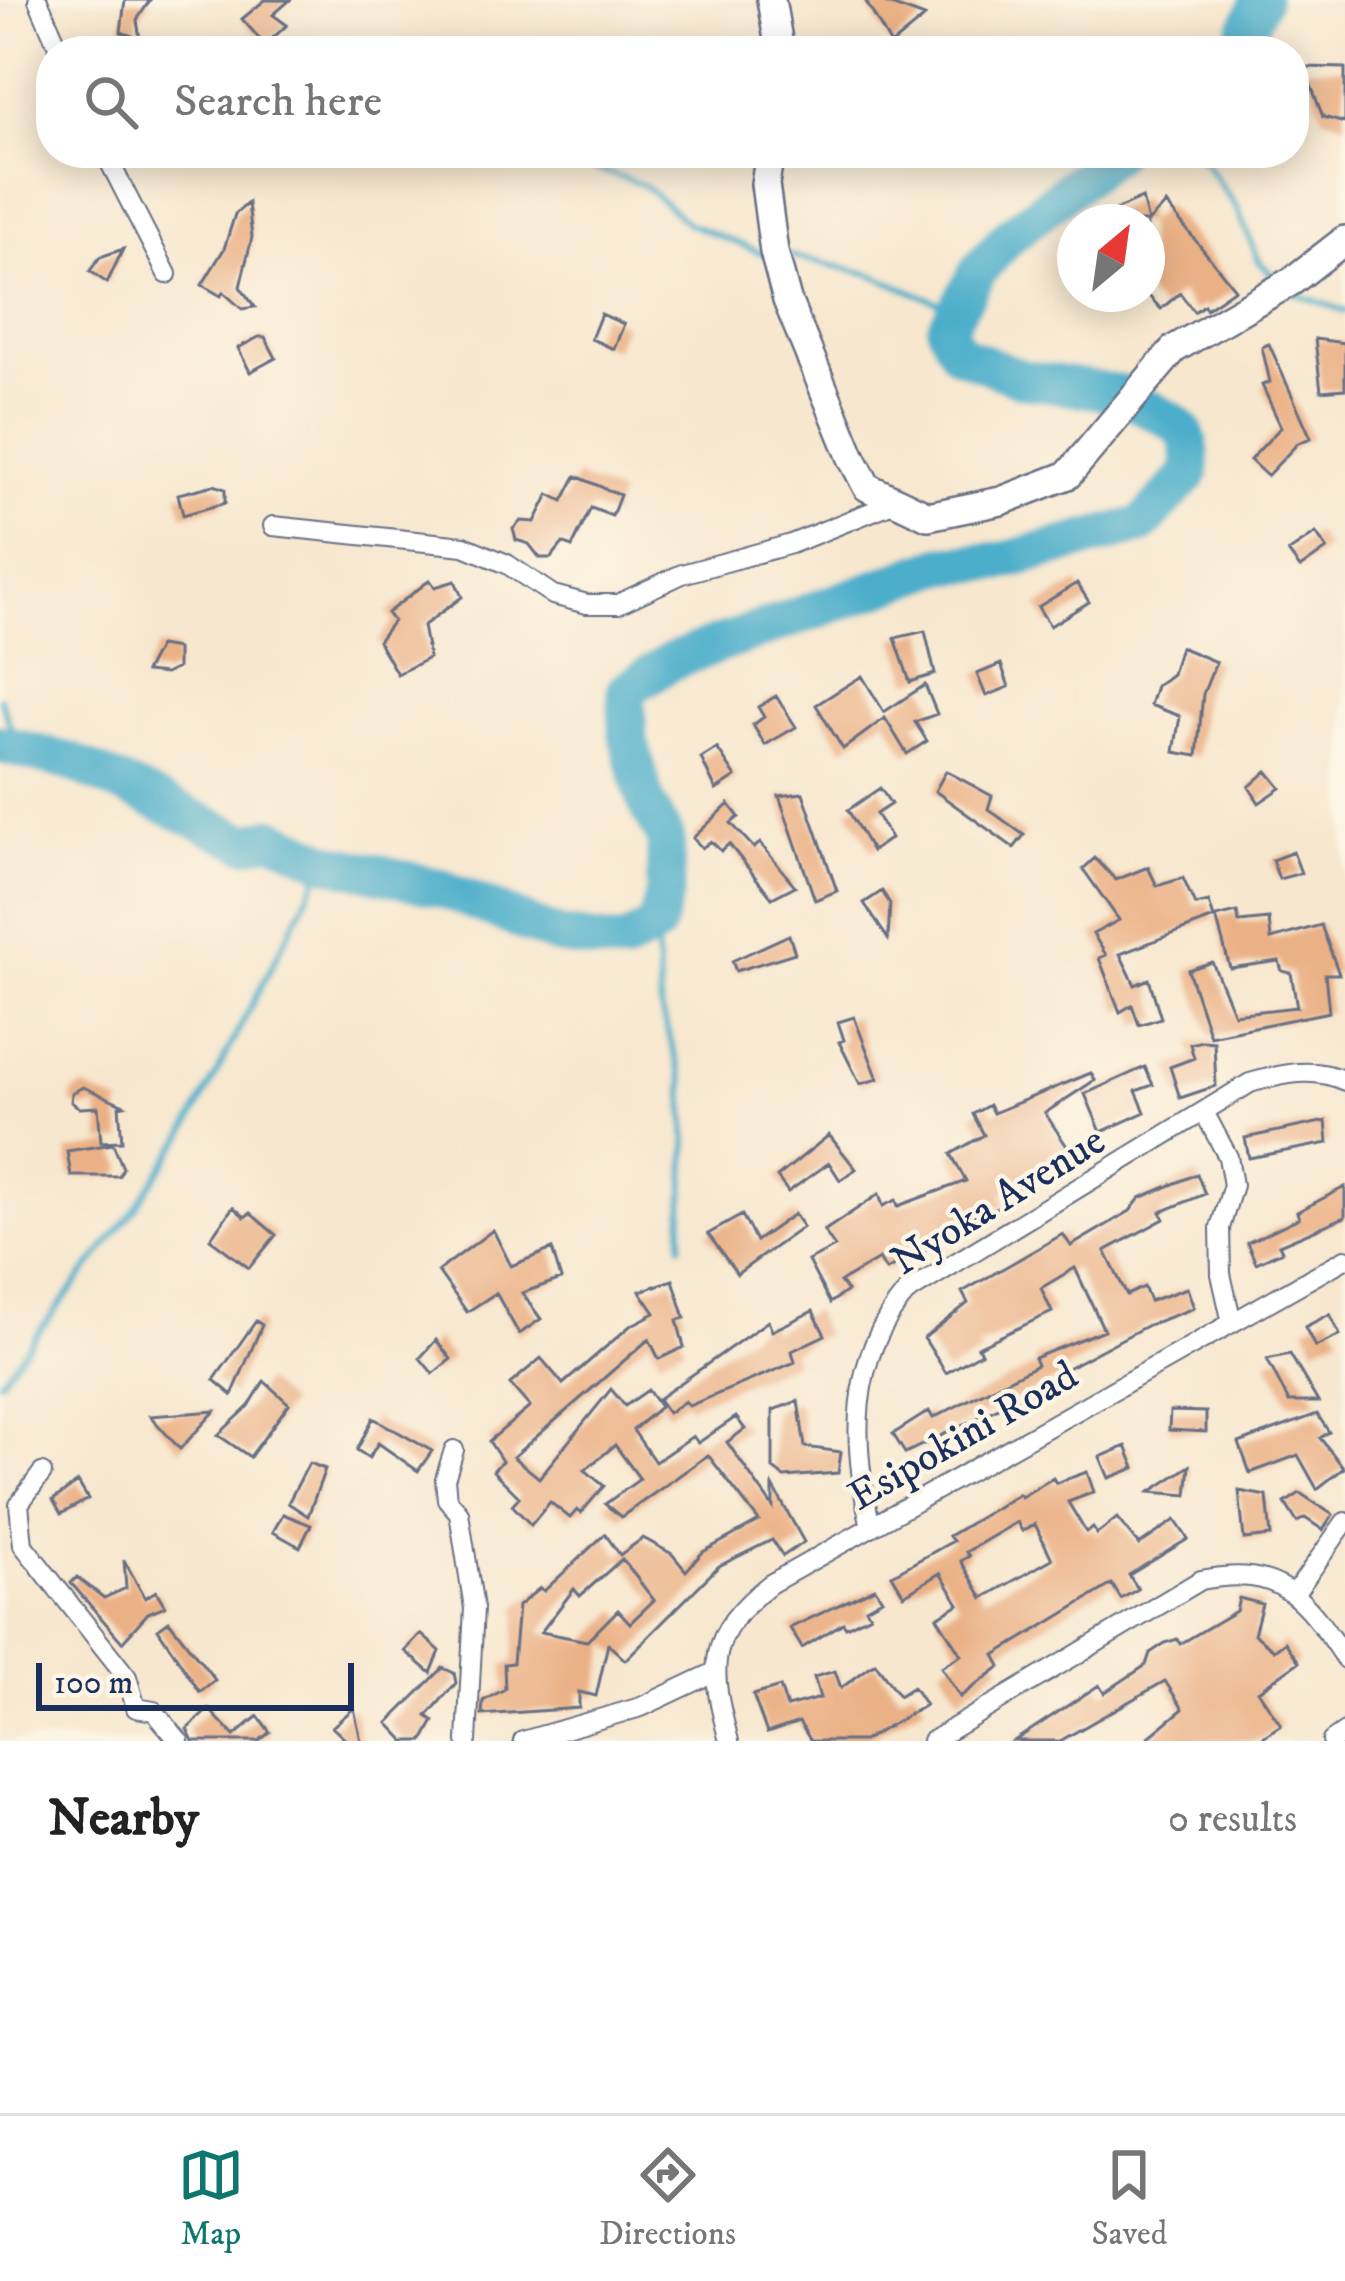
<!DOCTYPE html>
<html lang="en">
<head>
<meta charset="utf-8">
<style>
  :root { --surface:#fff; --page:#f6f6f6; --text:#222; --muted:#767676; --line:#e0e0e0; --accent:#0f766e }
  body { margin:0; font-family:"IM FELL DW Pica",serif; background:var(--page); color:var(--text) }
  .compass { position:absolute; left:1057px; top:204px; width:108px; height:108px; border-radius:50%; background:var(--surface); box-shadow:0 6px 30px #0003; rotate:29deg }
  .scale { position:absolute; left:36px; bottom:30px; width:318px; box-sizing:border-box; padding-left:12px; border:6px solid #1b2f5e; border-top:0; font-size:33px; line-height:42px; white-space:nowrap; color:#1b2f5e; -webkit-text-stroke:9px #fcf5e5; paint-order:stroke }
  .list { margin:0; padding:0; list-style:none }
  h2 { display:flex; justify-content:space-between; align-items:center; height:156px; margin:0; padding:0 48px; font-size:51px }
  h2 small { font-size:39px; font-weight:400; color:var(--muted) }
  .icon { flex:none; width:66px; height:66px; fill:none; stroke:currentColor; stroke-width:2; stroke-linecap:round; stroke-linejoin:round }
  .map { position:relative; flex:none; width:1345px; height:1741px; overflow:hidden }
  .search { position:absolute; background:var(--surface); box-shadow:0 6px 30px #0003; left:36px; right:36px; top:36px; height:132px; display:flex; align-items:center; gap:30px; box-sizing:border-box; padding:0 42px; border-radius:48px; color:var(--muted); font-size:45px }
  .sheet { height:372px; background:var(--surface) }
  nav { display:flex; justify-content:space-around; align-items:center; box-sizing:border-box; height:168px; border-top:3px solid var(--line); background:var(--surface); font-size:33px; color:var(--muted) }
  nav a { display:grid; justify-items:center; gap:6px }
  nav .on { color:var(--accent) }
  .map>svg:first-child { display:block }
</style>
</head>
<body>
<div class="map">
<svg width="1345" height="1741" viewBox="0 0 1345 1741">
  <rect width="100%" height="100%" fill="#fcf5e5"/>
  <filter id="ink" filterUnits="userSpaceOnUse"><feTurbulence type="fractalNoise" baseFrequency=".00833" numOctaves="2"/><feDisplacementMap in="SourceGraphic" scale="24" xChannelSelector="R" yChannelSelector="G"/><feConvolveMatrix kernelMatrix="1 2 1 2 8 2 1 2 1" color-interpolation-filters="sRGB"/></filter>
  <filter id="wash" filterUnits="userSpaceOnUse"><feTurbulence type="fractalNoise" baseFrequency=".004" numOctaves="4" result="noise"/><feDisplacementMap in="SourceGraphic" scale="48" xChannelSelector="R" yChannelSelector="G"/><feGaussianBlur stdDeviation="2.7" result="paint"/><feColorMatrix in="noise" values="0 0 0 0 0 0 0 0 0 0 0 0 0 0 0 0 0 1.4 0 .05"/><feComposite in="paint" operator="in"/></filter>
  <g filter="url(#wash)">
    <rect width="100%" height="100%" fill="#f7e7ce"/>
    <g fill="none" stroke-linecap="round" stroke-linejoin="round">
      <!-- stream -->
      <path stroke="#4baeca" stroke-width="6" d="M549 153 644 185 687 223 764 254
        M1198 153 1237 208 1259 261 1278 281
        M783 254 870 274 959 311
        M1293 293 1345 311
        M0 698 18 747
        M655 927 661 1011 683 1080 687 1144 681 1245
        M0 1381 134 1210 184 1136 326 861"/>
      <!-- river -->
      <path stroke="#4baeca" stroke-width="39" d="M1239 51 1260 0
        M1114 153 1007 238 979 270 946 329 959 353 1023 379 1122 394
        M0 744 74 763 247 843 272 836 326 861 441 888 557 936 623 945 655 927 665 893 666 839 646 801 628 737 626 690 672 661 942 565 1004 561 1142 525 1190 473C1192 426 1182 426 1143 406"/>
    </g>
    <g id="blocks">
      <!-- building -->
      <path fill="#ebb186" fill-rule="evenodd" d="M125 0H150L137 20 140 39 121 32Z
        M265 0H290L273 15 287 25 265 45 242 19Z
        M865 0H877L925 17 891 45Z
        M1304 67 1345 68V123L1323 117Z
        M1142 198 1148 222H1122L1113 211Z
        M248 203 252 237 240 287 255 307 242 309 223 292 221 296 202 285 224 249 235 214Z
        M1166 204 1235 289 1206 309 1204 305 1194 312 1180 293 1161 309 1147 294V223Z
        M123 249 107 283 90 271 100 257Z
        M601 314 624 324 614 349 591 339Z
        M259 337H265L276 358 250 372 238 348Z
        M1315 339 1345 343V389L1321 391Z
        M1269 344 1311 438 1298 443 1267 476 1250 460 1281 427 1262 385 1270 382 1262 347Z
        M576 476 620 495 612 516 591 508 572 547 563 543 551 558H540L529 544 516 540 513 529 521 521 535 522 549 494 563 501Z
        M214 485 225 489V503L183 515 178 494Z
        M1316 533 1327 549 1300 568 1288 552Z
        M430 580 435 587 455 581 462 597 423 626 429 658 397 674 378 641 393 621 387 613Z
        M1077 583 1089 602 1050 626 1038 607Z
        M925 631 935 674 910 682 895 638Z
        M159 646 177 649V668L165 674 145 672Z
        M1180 647 1216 662 1203 694 1197 756 1174 752 1180 716 1150 705 1156 686 1172 674Z
        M1001 664 1009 687 986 696 977 674Z
        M862 676 884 712 925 685 937 714 915 722 927 741 907 754 885 718 843 749 816 705Z
        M776 696 796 727 765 745 753 725 764 717 758 707Z
        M717 748 736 777 716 790 701 758Z
        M946 771 992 796 988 809 1024 835 1014 848 935 791Z
        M1267 771 1281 788 1259 803 1249 787Z
        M880 788 891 804 876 814 891 838 872 851 848 810Z
        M803 793 837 891 815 900 779 796Z
        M729 804 739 817 731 823 754 848 760 843 795 886 772 898 729 844 721 851 711 841 702 848 693 838Z
        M1293 852 1301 873 1279 879 1272 860Z
        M1095 858 1116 880 1148 867 1157 886 1183 878 1195 905 1209 902 1214 918 1120 954 1135 985 1149 979 1161 1018 1139 1025 1132 1005 1120 1012 1099 958 1106 955 1093 934 1119 920 1083 869Z
        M882 891 890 904 888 939 864 903Z
        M1237 912 1239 922 1269 919 1271 939 1321 925 1339 974H1325L1329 1012 1210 1036 1188 970 1212 962 1234 1014 1297 1007 1291 973 1282 971 1279 961 1230 968 1216 917Z
        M789 935 795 953 736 971 732 961Z
        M854 1017 878 1079 860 1084 839 1042 844 1040 838 1022Z
        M1202 1041 1214 1042 1216 1086 1180 1098 1170 1067 1194 1058 1190 1044Z
        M1145 1067 1153 1085 1136 1091 1145 1112 1101 1132 1085 1094Z
        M1091 1073 1095 1080 1045 1113 1072 1154 1028 1184 1002 1193 1006 1204 945 1227 947 1233 924 1243 927 1249 886 1270 879 1259 840 1282 847 1291 830 1303 808 1261 835 1247 824 1231 879 1194 883 1206 896 1200 898 1206 966 1181 951 1154 984 1135 973 1114 989 1105 993 1113Z
        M83 1087 124 1105 119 1106 122 1141 101 1142 98 1107 80 1108 71 1102 72 1093Z
        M1326 1121 1328 1143 1249 1158 1245 1138Z
        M829 1135 856 1169 840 1180 829 1163 788 1192 777 1177Z
        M113 1144 123 1168 119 1176H71L67 1151Z
        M1197 1174 1205 1194 1161 1212 1164 1219 1105 1251 1127 1295 1144 1287 1150 1301 1187 1288 1194 1308 1148 1325 1058 1373 1061 1378 905 1453 893 1434 929 1411 933 1418 1037 1365 1034 1358 1104 1330 1075 1268 1041 1288 1052 1312 978 1347 981 1353 946 1373 924 1338 968 1303 962 1292 1063 1234 1071 1246 1130 1211 1140 1198Z
        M1345 1187V1217L1279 1245 1282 1251 1256 1263 1247 1243 1299 1218 1297 1212Z
        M233 1207 245 1217 250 1213 276 1235 249 1268 210 1239Z
        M794 1214 803 1227 737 1274 708 1234 742 1215 756 1241Z
        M493 1230 511 1266 552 1249 561 1279 522 1293 541 1319 519 1334 496 1293 467 1312 438 1271Z
        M673 1280 685 1318 677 1320 684 1347 659 1359 649 1339 513 1457 539 1478 611 1389 625 1406 648 1390 660 1407 633 1430 655 1462 693 1436 698 1443 736 1417 745 1429 727 1442 773 1507V1486L804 1542 783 1556 772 1540 719 1566 625 1660 608 1644 596 1696 579 1692V1708L482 1715 483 1701 505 1689 504 1664 513 1663 518 1606 540 1588 544 1591 605 1534 620 1555 643 1538 672 1554 686 1571 703 1552 759 1521 708 1455 621 1517 605 1504 640 1479 615 1445 585 1470 604 1486 581 1513 577 1510 570 1518 550 1502 531 1525 512 1505 519 1497 493 1471 502 1461 489 1441 530 1407 510 1384 541 1358 563 1384 630 1326 655 1313 640 1291ZM622 1559 654 1600 630 1623 618 1610 587 1641 541 1632 574 1589 580 1596Z
        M813 1311 825 1335 792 1351 795 1362 689 1406 685 1401 668 1413 658 1399 768 1321 772 1331Z
        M1330 1314 1340 1335 1315 1347 1305 1327Z
        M256 1321 262 1325 232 1395 214 1380Z
        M436 1340 451 1359 433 1374 420 1358Z
        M1290 1354 1318 1402H1289L1267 1359Z
        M264 1381 289 1404 250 1457 218 1435 249 1406Z
        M798 1401 805 1447 841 1452 838 1473 784 1477 773 1469V1410Z
        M215 1411 180 1449 150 1416Z
        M1170 1411 1206 1412V1432L1169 1430Z
        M1317 1414 1329 1432 1320 1438 1344 1468 1317 1489 1298 1455 1250 1473 1239 1443Z
        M373 1418 432 1451 418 1471 378 1443 369 1458 357 1450Z
        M1126 1446 1135 1468 1109 1478 1100 1457Z
        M309 1463 325 1469 308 1516 288 1503Z
        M1190 1466 1187 1495 1150 1492Z
        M1087 1472 1094 1492 1068 1502 1086 1532 1093 1528 1097 1534 1117 1518 1139 1545 1175 1520 1188 1539 1129 1575 1138 1589 1121 1599 1112 1584 995 1655 1001 1666 960 1697 941 1667 961 1655 937 1617 959 1604 940 1573 904 1595 892 1575 953 1541 949 1536 1019 1494 1021 1497 1053 1478 1056 1483ZM1017 1522 1022 1531 1035 1524 1052 1559 983 1598 961 1561 969 1556 966 1552Z
        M78 1482 88 1499 61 1514 53 1500Z
        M1239 1491 1267 1496 1271 1536 1244 1539Z
        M1300 1493 1333 1515 1323 1530 1305 1518 1297 1522 1285 1503Z
        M283 1514 311 1525 300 1547 273 1532Z
        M124 1560 145 1598 156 1591 165 1606 148 1613 122 1642 71 1583 77 1577 104 1598 126 1588Z
        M875 1588 882 1599 866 1608 870 1615 846 1627 843 1623 802 1648 790 1628Z
        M1239 1598 1262 1604 1254 1634 1274 1650 1285 1642 1299 1662 1258 1691 1281 1725 1257 1741H1144L1183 1709 1165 1681 1060 1741H1014L1099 1685 1104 1693 1146 1665 1150 1653 1165 1643 1177 1639 1180 1644 1236 1611Z
        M169 1621 215 1680 200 1692 158 1629Z
        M421 1634 440 1651 431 1673 405 1651Z
        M875 1663 899 1696 913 1687 925 1705 863 1741H811L799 1722 767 1733 753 1695 780 1687 787 1707 820 1698 814 1677 835 1671 841 1688Z
        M443 1668 454 1673 456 1683 427 1716 434 1721 423 1741H405L388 1723Z
        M354 1708 361 1741H347L332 1727Z
        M209 1709 234 1736 258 1716 270 1732 259 1741H193L187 1729Z"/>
    </g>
  </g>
  <g filter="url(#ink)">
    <use href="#blocks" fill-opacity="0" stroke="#686f85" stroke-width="3"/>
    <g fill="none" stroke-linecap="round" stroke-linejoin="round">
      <defs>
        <path id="street" d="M38 0 60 51
          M105 153 167 274
          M273 526 464 546 507 564 553 595 587 604H618L682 574 791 544 893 503
          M1204 1112 1228 1157 1233 1185 1220 1228 1221 1274 1232 1323
          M454 1450 445 1479 447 1499 459 1513 474 1608 467 1741
          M42 1473 19 1504 23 1545 127 1677 136 1708 154 1711 179 1741
          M871 1527C852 1445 848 1360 906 1293L1250 1083C1282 1074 1314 1066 1345 1081
          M1295 1593 1345 1522
          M523 1741 641 1707 713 1673
          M729 1741C709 1667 706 1635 770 1584L1345 1259
          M932 1741 1201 1580C1281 1565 1303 1596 1345 1659
          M1332 1741 1345 1732"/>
        <path id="secondary" d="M771 0 780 51
          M770 153 765 184 774 252 787 300 852 458 867 487 928 516 1001 501 1068 475 1174 349 1292 281 1345 240"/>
      </defs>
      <!-- street casing -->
      <use href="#street" stroke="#686f85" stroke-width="22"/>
      <!-- secondary casing -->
      <use href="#secondary" stroke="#686f85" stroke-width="32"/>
      <!-- street -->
      <use href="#street" stroke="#fff" stroke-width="18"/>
      <!-- secondary -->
      <use href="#secondary" stroke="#fff" stroke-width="27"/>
    </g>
  </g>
  <g text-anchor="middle" stroke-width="9" stroke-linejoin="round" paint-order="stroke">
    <!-- street labels -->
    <g font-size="42" fill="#1b2f5e" stroke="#fcf5e5">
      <text transform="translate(997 1199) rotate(-32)" y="15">Nyoka Avenue</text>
      <text transform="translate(962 1434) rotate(-30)" y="15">Esipokini Road</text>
    </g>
  </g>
</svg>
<svg class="compass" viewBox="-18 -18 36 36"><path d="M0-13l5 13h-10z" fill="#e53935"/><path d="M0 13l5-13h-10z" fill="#767676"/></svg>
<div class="scale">100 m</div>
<div class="search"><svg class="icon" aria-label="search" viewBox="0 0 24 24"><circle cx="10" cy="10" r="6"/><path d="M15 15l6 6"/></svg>Search here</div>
</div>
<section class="sheet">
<h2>Nearby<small>0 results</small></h2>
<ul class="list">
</ul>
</section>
<nav>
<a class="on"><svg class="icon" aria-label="map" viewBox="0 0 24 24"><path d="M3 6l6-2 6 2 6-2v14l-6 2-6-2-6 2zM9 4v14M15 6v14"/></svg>Map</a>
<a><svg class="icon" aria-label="directions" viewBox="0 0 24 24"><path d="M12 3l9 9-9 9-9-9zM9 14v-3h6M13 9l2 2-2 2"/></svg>Directions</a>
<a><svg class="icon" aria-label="saved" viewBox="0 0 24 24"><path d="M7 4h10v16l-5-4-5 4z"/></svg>Saved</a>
</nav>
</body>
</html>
